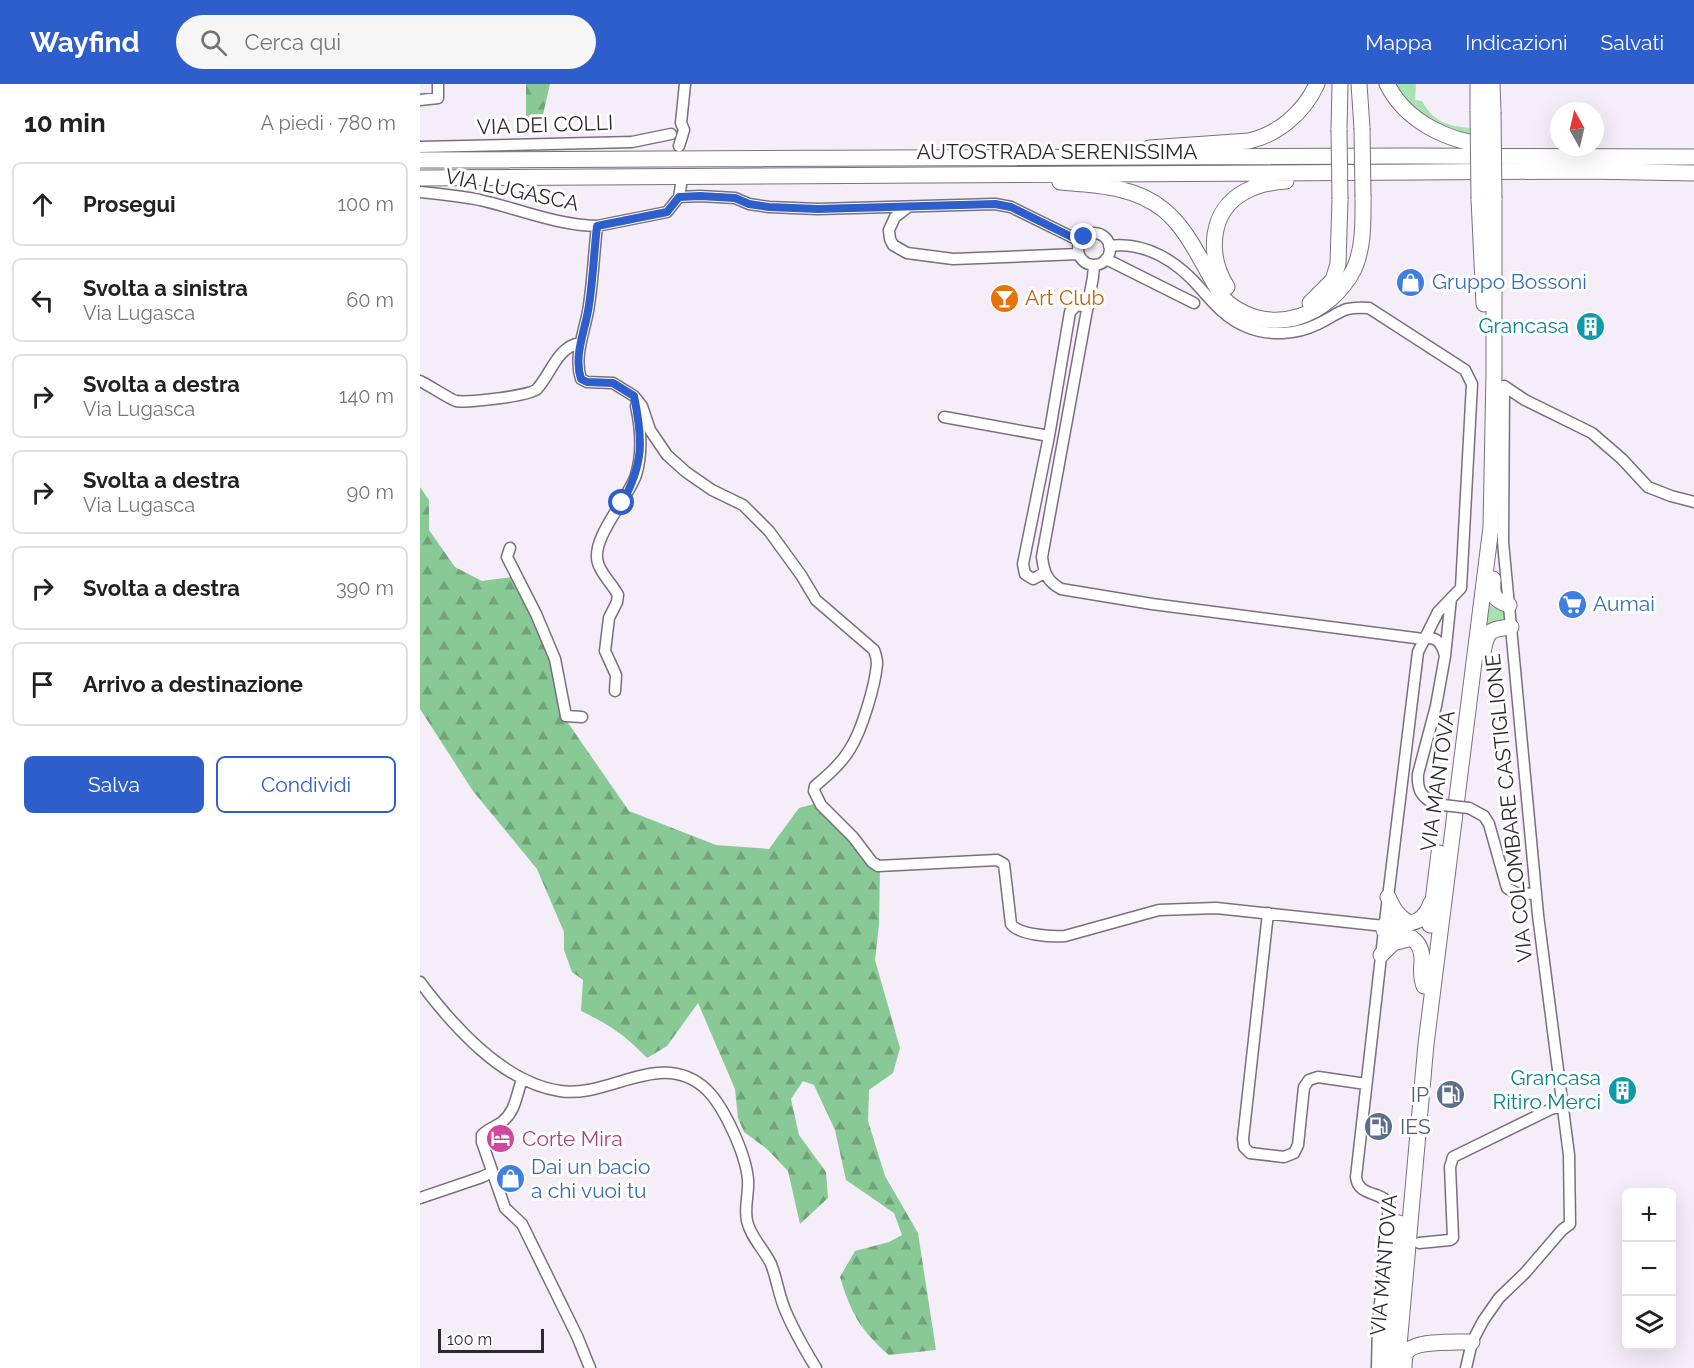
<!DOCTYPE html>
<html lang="it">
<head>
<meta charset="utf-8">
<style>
  :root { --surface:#fff; --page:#f6f6f6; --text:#202124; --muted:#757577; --line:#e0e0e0; --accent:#2e5dcc }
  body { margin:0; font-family:Raleway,sans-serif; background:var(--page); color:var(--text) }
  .controls { position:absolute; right:18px; bottom:18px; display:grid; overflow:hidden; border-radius:9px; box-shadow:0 6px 24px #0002 }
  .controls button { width:54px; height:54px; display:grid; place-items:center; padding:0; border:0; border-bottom:2px solid var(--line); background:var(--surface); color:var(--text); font:30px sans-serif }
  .compass { position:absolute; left:1130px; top:18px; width:54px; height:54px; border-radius:50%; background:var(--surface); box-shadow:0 6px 24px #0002; rotate:352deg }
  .scale { position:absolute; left:18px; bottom:15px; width:106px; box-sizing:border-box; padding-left:6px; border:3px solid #2d2a2f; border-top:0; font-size:16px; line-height:21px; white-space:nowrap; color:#2d2a2f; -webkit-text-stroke:4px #fff; paint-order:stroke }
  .stop { position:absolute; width:18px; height:18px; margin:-14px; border:4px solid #2e5dcc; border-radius:50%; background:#fff }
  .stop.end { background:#2e5dcc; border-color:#fff; box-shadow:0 2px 6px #0008 }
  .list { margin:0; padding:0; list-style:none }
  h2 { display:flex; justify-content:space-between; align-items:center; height:78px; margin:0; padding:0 24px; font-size:26px }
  h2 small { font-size:20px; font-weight:400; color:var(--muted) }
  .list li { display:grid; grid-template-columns:39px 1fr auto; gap:18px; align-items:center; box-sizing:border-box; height:84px; margin:0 12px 12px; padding:0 12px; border:2px solid var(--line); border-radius:9px }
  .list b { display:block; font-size:22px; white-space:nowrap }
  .list p { margin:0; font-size:20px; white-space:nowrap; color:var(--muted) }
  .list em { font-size:20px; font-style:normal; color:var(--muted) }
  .actions { display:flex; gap:12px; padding:18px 24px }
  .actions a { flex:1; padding:14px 0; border:2px solid var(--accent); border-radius:9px; text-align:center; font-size:21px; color:var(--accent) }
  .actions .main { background:var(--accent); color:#fff }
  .icon { flex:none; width:33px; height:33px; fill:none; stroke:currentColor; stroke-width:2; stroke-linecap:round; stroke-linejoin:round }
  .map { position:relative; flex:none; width:1274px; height:1284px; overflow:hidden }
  header { display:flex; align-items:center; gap:36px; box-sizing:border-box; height:84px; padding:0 30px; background:var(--accent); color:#fff }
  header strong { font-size:28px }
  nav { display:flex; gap:33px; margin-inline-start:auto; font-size:21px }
  .search { width:420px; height:54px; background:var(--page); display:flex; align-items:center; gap:15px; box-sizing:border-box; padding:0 21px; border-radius:33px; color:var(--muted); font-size:22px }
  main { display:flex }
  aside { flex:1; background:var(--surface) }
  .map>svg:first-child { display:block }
</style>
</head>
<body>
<header>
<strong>Wayfind</strong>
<div class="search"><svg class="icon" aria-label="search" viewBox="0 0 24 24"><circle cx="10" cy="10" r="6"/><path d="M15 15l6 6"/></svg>Cerca qui</div>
<nav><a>Mappa</a><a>Indicazioni</a><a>Salvati</a></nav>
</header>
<main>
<aside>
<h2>10 min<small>A piedi · 780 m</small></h2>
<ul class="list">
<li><svg class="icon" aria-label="ahead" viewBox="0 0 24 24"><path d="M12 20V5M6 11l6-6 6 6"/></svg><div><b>Prosegui</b></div><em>100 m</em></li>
<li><svg class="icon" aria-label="left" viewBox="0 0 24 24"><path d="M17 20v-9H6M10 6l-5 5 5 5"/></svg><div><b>Svolta a sinistra</b><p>Via Lugasca</p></div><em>60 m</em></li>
<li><svg class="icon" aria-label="right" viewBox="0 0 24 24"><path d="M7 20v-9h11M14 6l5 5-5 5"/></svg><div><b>Svolta a destra</b><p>Via Lugasca</p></div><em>140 m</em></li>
<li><svg class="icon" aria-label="right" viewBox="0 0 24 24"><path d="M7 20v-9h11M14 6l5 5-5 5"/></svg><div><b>Svolta a destra</b><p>Via Lugasca</p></div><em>90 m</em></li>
<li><svg class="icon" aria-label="right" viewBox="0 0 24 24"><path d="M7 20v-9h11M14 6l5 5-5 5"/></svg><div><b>Svolta a destra</b></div><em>390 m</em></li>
<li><svg class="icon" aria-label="arrive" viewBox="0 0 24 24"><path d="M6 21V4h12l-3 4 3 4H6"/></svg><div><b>Arrivo a destinazione</b></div></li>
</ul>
<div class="actions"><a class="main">Salva</a><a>Condividi</a></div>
</aside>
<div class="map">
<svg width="1274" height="1284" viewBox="0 0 1274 1284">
  <defs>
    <pattern id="forest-firs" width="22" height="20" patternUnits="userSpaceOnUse" patternTransform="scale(1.5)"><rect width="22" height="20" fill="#88c995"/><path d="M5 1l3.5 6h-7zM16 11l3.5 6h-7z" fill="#70a37a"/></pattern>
  </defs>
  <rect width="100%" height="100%" fill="#f5edf8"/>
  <!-- green -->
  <path fill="#a6e3b1" d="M975 0H996L995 16 1002 17C1013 38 1028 42 1050 44V54C1020 42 992 29 975 0Z
    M1069 520 1074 524 1086 528V536L1066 543Z"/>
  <!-- forest -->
  <path fill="url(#forest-firs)" d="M106 0H130L119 48 106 47Z
    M0 403 9 416V446L35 483 62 497 92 493 134 571 146 636 209 727 296 761 349 765 379 724 405 717 460 782 459 841 455 876 480 964 473 989 449 1006 448 1037 465 1092 498 1149 516 1266 469 1271C440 1246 431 1229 420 1193L435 1167 469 1158 482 1151 474 1129 426 1096 415 1046 394 1001 383 997 371 1015 379 1051 406 1088 408 1114 380 1140 368 1087 347 1065 324 1048 318 1034 315 1005 278 919 247 962 227 974C205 951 190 941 161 927L163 896 152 888 144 866V848L117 785 53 707 0 625Z"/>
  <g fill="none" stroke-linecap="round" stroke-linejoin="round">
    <defs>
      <path id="minor" d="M0 16 18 14V0
        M259 62 264 46 261 39 265 0
        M0 63 212 58 251 50
        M261 101 259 113 247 128 177 142C174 168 173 195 169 221 166 245 153 271 161 295L167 298 193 299 214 312 222 322 230 346 247 371 266 388 292 406 323 421 349 447 381 491 396 516 454 566C456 571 457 575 457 580 455 602 442 646 430 665 421 680 408 691 395 702L394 707 401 721 433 753 452 778 458 782 577 776 584 780 591 840C599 851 632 853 645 852L739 826 796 824 964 842
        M0 108C20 110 40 112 60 116 99 125 136 141 177 142
        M259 113 280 112 315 114 329 120 349 123 398 125 575 120 591 123 660 157
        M488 123 475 133 469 146 470 155 473 161 487 169 533 175 659 170
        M658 165a16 16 0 1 1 32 0a16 16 0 1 1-32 0Z
        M689 162C726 157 758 178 781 205 794 220 808 236 827 243 849 252 876 251 898 240 921 229 921 222 949 224L1045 286 1052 300 1041 504 1018 528 998 568 964 846 936 1093C938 1113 962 1107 969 1120L958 1242 957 1284
        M686 175 774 219
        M674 181 673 193 622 473C624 489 627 497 641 505L732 520 1003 555C1017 551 1022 560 1025 572
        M0 297C7 300 31 316 36 317 48 319 110 312 117 305 131 290 137 263 160 259
        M1084 302 1105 316 1172 349 1202 375 1228 403 1251 412 1274 418
        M524 333 629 352
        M90 464 87 473 116 530 135 575 146 632 162 633
        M624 489 613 495 605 490 603 480 629 352 650 228 657 221 668 223
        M195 607 196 591 185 567 189 534 197 518 198 511C193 501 181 490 178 479 170 455 208 415 216 391 223 368 221 345 216 322
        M1014 720C1001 712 997 706 998 690L1016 622 1025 572 1031 514
        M1049 724 1064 732 1069 740 1087 804 1098 810 1116 809
        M848 829 823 1055 824 1063 830 1069 864 1073 874 1069 878 1061 884 1003 889 996 898 993 946 1000
        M0 898C33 942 83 999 140 1007 189 1015 242 963 287 1006 305 1024 326 1071 328 1096 329 1110 324 1123 327 1137 331 1154 344 1165 351 1180 357 1195 359 1213 366 1228 374 1247 385 1266 396 1284
        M102 996C96 1011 96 1027 82 1038 75 1043 68 1045 62 1051V1058L85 1124 102 1140 157 1252 170 1284
        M0 1114 62 1093 72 1088
        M999 1159 1030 1156 1033 1154 1030 1083 1033 1073 1131 1025 1143 1022
        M1046 1284 1052 1258 1063 1237 1079 1214 1105 1189 1142 1146 1150 1140 1149 1071 1118 831 1083 458 1084 302"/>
      <path id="highway" d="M939 0 942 44
        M967 0C986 38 1029 58 1069 61
        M1058 0V27
        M1072 0 1073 28
        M919 46 920 0
        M729 64 829 57C859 50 884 28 897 0
        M0 76 990 72 1274 73
        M0 94 1167 87 1274 89
        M640 98C676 101 715 102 744 126 766 144 779 173 793 197 797 204 802 214 808 219 852 254 910 232 934 185 944 163 943 137 943 113
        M1059 115 1064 220
        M807 203C787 171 789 126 826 107 839 100 852 98 866 97
        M890 219 913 196 918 180 920 115
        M1073 495C1072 511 1073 516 1089 521
        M1063 568C1067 547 1069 545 1091 543
        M968 813C973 824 977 832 988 838
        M1010 841 1019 769
        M964 842C987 838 1002 844 1011 819
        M964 846C985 851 1003 852 1002 878 1001 887 1001 894 1004 902
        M961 871 973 859 992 854
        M967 1284 968 1252 979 1139
        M977 1284 1006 960 1071 443 1074 289V114
        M984 1284C984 1279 984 1274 986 1269 993 1256 1038 1258 1052 1258"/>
    </defs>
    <!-- minor casing -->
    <use href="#minor" stroke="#78717b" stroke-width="13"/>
    <!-- highway casing -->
    <use href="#highway" stroke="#78717b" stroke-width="17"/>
    <!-- minor -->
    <use href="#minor" stroke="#fff" stroke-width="10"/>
    <!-- highway -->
    <use href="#highway" stroke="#fff" stroke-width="15"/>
    <defs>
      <path id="minor-bridge" d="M1014 720 1049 724"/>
      <path id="highway-bridge" d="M1058 27 1059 115
        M1073 28 1074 114
        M942 44 943 113
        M919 46 920 115"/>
    </defs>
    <!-- minor-bridge casing -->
    <use href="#minor-bridge" stroke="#78717b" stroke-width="13" stroke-linecap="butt"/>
    <!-- highway-bridge casing -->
    <use href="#highway-bridge" stroke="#78717b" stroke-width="17" stroke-linecap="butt"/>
    <!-- minor-bridge -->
    <use href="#minor-bridge" stroke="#fff" stroke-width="10"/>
    <!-- highway-bridge -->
    <use href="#highway-bridge" stroke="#fff" stroke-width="15"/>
  </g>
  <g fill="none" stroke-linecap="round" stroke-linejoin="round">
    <!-- route -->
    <path stroke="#2e5dcc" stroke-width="8" d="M202 419C224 379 223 356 214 312L193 299 167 298 161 295C153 271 166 245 169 221 173 195 174 168 177 142L247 128 259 113 280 112 315 114 329 120 349 123 398 125 575 120 591 123 660 157 664 153"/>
  </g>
  <!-- icons -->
  <defs>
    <symbol id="shop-disc" viewBox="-11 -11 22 22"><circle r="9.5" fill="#3f7fe0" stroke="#fff"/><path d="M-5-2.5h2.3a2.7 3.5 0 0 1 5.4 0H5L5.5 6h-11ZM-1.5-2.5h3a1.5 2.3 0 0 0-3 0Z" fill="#fff"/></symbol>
    <symbol id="bar-disc" viewBox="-11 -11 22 22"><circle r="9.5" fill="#e8710a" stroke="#fff"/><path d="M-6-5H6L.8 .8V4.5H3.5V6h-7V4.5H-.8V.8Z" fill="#fff"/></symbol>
    <symbol id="building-disc" viewBox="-11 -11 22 22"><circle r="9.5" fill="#0f9aa8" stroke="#fff"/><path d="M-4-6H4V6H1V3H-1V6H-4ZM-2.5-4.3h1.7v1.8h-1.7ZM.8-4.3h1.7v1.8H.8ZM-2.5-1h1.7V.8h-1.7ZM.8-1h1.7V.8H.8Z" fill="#fff"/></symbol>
    <symbol id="supermarket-disc" viewBox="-11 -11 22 22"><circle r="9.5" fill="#3f7fe0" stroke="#fff"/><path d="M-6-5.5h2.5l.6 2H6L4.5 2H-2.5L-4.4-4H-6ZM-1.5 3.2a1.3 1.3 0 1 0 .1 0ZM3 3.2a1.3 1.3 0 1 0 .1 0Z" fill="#fff"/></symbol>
    <symbol id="fuel-disc" viewBox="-11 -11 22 22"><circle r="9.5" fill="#5c6f8a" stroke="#fff"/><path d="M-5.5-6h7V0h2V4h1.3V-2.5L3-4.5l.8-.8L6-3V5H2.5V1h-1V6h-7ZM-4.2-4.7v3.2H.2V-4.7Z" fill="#fff"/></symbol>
    <symbol id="hotel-disc" viewBox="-11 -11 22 22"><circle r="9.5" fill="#d1479c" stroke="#fff"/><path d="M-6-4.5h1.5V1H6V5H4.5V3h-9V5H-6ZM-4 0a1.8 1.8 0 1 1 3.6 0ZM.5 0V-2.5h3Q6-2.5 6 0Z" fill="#fff"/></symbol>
  </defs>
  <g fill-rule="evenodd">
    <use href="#shop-disc" x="974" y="182" width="33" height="33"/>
    <use href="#bar-disc" x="568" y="198" width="33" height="33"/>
    <use href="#building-disc" x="1154" y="226" width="33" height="33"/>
    <use href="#supermarket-disc" x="1136" y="504" width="33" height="33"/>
    <use href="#building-disc" x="1186" y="990" width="33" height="33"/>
    <use href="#fuel-disc" x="1014" y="994" width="33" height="33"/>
    <use href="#fuel-disc" x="942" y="1026" width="33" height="33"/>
    <use href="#hotel-disc" x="64" y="1038" width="33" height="33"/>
    <use href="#shop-disc" x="74" y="1078" width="33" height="33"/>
  </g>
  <g text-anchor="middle" stroke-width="6" stroke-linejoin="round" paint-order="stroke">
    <!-- street labels -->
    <g font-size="21" fill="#2d2a2f" stroke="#fff">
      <text transform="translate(125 41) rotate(-2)" y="7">VIA DEI COLLI</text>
      <text x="637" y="75">AUTOSTRADA SERENISSIMA</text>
      <text transform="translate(92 106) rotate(12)" y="7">VIA LUGASCA</text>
      <text transform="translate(1018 697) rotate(-82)" y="7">VIA MANTOVA</text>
      <text transform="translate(1089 724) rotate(-96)" y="7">VIA COLOMBARE CASTIGLIONE</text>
      <text transform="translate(964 1181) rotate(-85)" y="7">VIA MANTOVA</text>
    </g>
    <!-- shop labels -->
    <g font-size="21" fill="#366cbe" stroke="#fff" text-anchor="start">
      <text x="1012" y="205">Gruppo Bossoni</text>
      <text x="1173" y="527">Aumai</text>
      <text x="111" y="1090">Dai un bacio<tspan x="111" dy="24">a chi vuoi tu</tspan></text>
    </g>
    <!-- food labels -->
    <g font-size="21" fill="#c56008" stroke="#fff" text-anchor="start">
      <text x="605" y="221">Art Club</text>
    </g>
    <!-- culture labels -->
    <g font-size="21" fill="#0d838f" stroke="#fff" text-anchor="end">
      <text x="1149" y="249">Grancasa</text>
      <text x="1181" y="1001">Grancasa<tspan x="1181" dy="24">Ritiro Merci</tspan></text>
    </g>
    <!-- service labels -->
    <g font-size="21" fill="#4e5e75" stroke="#fff" text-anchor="end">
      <text x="1009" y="1018">IP</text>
      <text x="980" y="1050" text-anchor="start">IES</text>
    </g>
    <!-- hotel labels -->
    <g font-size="21" fill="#b23c85" stroke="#fff" text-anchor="start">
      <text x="102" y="1062">Corte Mira</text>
    </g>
  </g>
</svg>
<div class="controls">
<button>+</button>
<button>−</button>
<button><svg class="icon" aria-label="layers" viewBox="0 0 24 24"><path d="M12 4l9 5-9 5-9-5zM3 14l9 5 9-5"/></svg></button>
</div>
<svg class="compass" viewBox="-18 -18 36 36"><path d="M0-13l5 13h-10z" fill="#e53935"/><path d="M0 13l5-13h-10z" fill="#757577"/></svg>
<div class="scale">100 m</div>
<div class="stop" style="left:202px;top:419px"></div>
<div class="stop end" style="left:664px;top:153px"></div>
</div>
</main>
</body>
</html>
